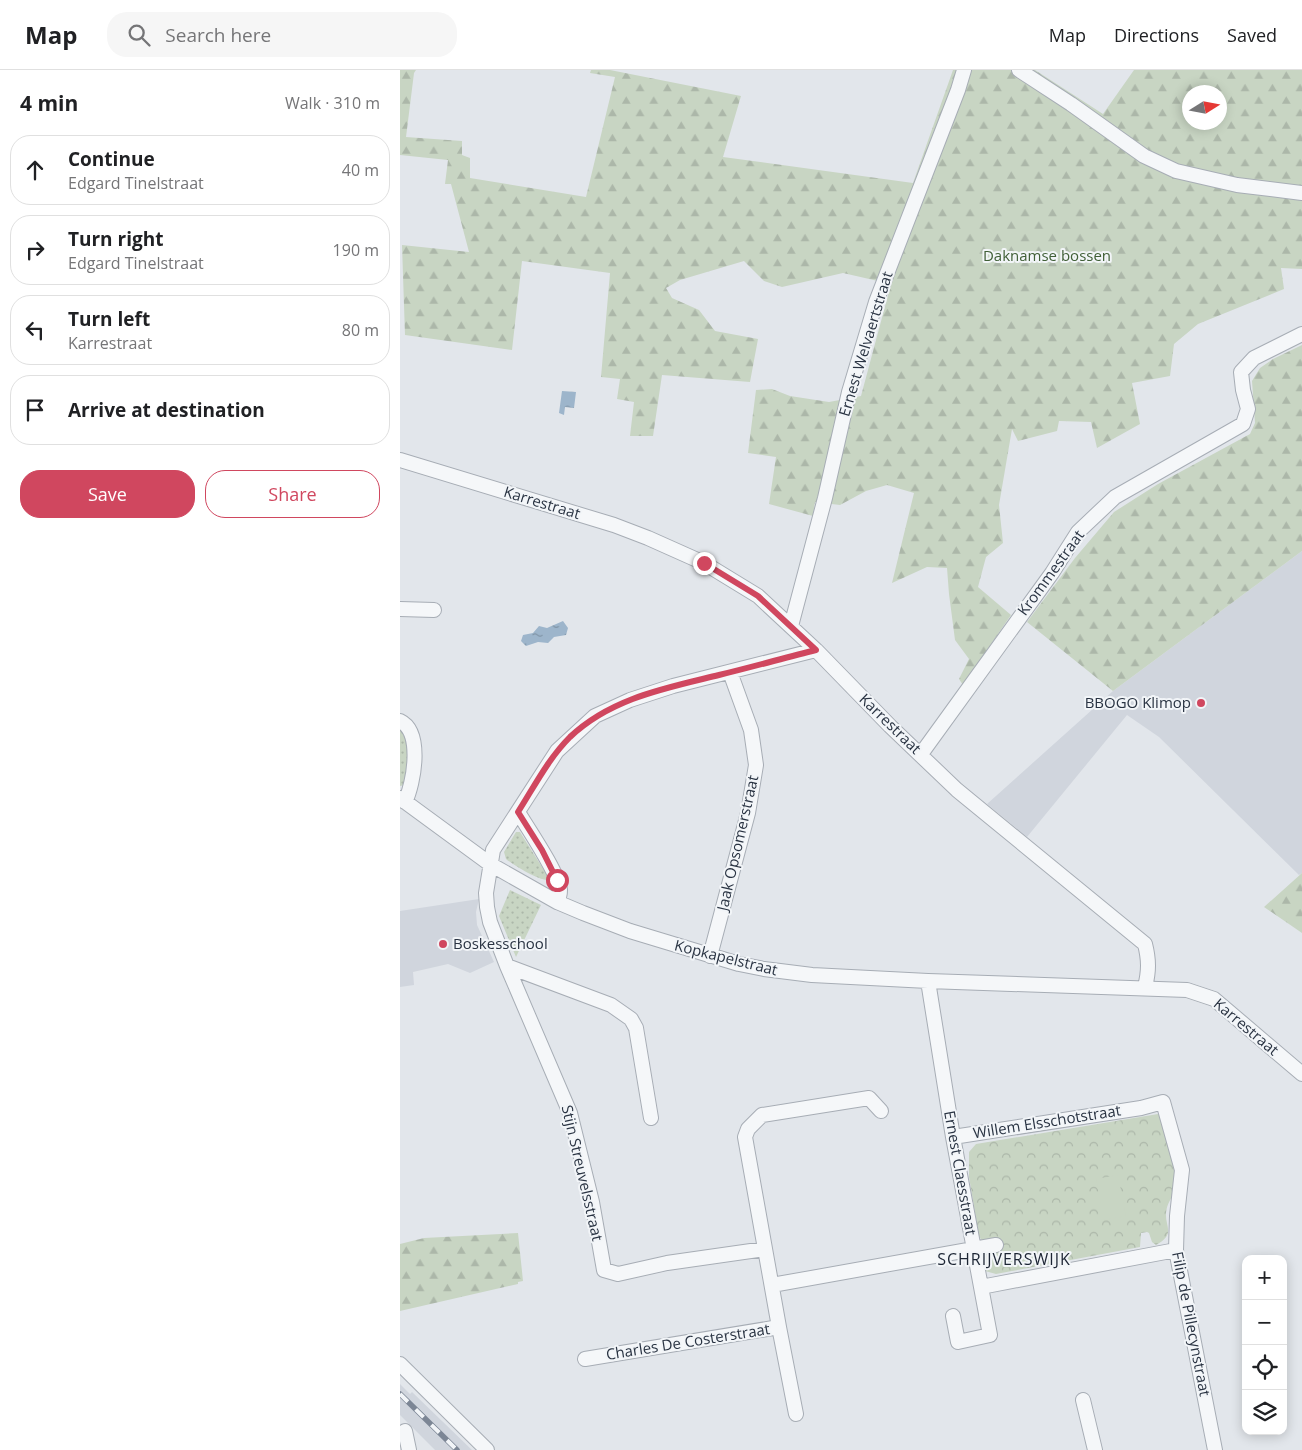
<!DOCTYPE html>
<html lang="en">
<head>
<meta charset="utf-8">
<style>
  :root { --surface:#fff; --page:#f6f6f6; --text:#202124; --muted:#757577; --line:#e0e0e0; --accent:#d0475f }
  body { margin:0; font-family:"Open Sans",sans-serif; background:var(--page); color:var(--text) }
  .controls { position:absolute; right:15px; bottom:15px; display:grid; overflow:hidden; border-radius:10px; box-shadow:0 2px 12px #0003 }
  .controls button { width:45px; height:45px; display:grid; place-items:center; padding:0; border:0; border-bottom:1px solid var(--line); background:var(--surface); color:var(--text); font:25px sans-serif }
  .compass { position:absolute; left:782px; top:15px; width:45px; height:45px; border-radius:50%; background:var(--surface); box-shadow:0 2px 12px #0003; rotate:79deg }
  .stop { position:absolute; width:15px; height:15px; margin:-11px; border:4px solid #d0475f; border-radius:50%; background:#fff }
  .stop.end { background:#d0475f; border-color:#fff; box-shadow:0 1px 5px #0008 }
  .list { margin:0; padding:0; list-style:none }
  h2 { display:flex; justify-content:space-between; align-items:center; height:65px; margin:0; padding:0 20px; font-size:21px }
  h2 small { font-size:16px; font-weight:400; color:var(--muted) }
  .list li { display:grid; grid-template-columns:32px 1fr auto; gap:15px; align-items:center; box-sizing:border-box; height:70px; margin:0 10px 10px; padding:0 10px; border:1px solid var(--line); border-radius:20px }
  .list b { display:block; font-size:19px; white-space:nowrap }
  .list p { margin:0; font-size:16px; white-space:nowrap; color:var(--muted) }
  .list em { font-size:16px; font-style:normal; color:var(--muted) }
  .actions { display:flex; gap:10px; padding:15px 20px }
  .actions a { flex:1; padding:11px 0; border:1px solid var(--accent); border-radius:20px; text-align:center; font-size:18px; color:var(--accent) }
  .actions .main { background:var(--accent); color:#fff }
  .icon { flex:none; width:28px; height:28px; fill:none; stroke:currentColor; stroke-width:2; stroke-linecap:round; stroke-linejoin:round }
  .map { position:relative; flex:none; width:902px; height:1380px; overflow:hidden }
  header { display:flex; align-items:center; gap:30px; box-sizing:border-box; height:70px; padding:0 25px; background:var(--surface); border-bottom:1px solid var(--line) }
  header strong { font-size:24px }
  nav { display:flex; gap:28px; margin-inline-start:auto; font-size:18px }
  .search { width:350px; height:45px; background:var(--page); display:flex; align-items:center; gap:12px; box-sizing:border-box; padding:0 18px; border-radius:20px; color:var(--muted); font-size:19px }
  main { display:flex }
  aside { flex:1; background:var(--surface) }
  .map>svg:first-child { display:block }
</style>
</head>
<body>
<header>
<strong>Map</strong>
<div class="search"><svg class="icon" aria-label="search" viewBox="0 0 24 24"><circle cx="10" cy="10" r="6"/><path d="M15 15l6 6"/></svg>Search here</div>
<nav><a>Map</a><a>Directions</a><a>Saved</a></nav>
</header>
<main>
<aside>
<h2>4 min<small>Walk · 310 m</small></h2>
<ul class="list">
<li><svg class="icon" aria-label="ahead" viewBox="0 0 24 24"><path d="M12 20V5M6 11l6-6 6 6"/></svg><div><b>Continue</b><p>Edgard Tinelstraat</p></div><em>40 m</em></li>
<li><svg class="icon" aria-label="right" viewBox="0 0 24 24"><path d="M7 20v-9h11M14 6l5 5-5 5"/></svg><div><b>Turn right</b><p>Edgard Tinelstraat</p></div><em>190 m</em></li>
<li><svg class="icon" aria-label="left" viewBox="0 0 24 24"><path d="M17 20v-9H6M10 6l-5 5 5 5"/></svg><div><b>Turn left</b><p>Karrestraat</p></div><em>80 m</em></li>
<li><svg class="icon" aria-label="arrive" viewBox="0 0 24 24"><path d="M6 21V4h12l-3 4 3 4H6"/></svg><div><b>Arrive at destination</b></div></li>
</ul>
<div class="actions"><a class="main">Save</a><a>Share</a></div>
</aside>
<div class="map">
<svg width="902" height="1380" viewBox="0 0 902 1380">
  <defs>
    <pattern id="grass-dots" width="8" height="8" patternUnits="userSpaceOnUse" patternTransform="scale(1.25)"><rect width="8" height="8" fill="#c8d5c3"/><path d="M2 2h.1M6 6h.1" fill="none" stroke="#acb7a9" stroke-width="1.8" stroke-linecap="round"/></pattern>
    <pattern id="forest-firs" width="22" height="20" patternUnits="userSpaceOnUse" patternTransform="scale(1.25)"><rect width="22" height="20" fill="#c8d5c3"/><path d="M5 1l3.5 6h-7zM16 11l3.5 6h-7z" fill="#acb7a9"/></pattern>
    <pattern id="park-crowns" width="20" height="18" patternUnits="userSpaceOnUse" patternTransform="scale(1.25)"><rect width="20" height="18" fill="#c8d5c3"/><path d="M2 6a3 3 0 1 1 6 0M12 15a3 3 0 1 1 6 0" fill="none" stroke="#acb7a9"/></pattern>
    <pattern id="water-ripples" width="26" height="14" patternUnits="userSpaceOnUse" patternTransform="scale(1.25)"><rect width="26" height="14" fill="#9db5cb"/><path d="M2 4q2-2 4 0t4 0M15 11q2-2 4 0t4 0" fill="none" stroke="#8094a6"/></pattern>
  </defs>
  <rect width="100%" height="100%" fill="#e2e6eb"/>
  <!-- built -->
  <path fill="#d0d5dd" d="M902 481V803L899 805 759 667 727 645 627 767 587 734 713 621Z
    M79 829 76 842 77 855 94 892 70 903 48 894 13 902 14 915 0 917V841Z
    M0 1314 10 1324 12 1322 72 1380H35L0 1345Z"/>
  <!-- grass -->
  <path fill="url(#grass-dots)" d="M0 654 7 661 9 703 5 715 0 716Z
    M116 762H120L147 805V810C138 810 113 795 106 789L104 782Z
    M110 820 141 835 116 887 99 846Z"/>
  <!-- forest -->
  <path fill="url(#forest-firs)" fill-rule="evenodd" d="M0 0H16L14 3 6 67 62 71V85L70 88V108L186 127 215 7 190 3 191 0H210L341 26 323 87 513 113 553 0H635L703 44 734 0H902V199L881 198 884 219 798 254 774 274 770 306 732 313 740 354 697 378 691 352 659 351 657 361 618 371 612 359 599 435 603 473 586 487 578 517 611 545 563 615 559 609 569 589 555 570 549 524 547 498 527 497 492 513 514 423 487 415 466 421 440 435 415 432 413 446 369 434 376 387 348 383 356 320 372 319 390 326 429 332 461 326 491 214 443 203 382 217 364 211 344 191 280 210 266 218 272 228 299 240 315 261 358 269 350 312 262 305 253 366H230L234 332 217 329 220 309 201 307 210 203 122 191 112 280 5 265 2 175 69 182 51 114H45L48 90 0 85ZM789 22H819V52H789Z
    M902 275V481L713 621 627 552 675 488 714 442 758 414 850 364 855 353 852 311 860 298 873 289Z
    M902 803V863L864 837Z
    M118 1163 123 1211 118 1212V1214L0 1241V1174L24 1168Z"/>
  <!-- park -->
  <path fill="url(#park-crowns)" d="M758 1044C771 1061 777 1098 777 1121 771 1127 767 1134 766 1143 765 1157 776 1164 756 1175L752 1172 749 1163 747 1162 741 1163 740 1177 596 1204 585 1201C583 1189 586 1175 579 1166L569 1107V1082L576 1074Z"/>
  <!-- pitch -->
  <path fill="#c8d5c3" d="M718 1105 726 1146 704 1150 696 1109Z"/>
  <!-- water -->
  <path fill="url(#water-ripples)" d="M162 321 176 322 174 338 165 337 164 345 159 343Z
    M163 551 168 558 166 565 154 567 148 573 138 572 126 576 121 571 123 565 133 563 139 556 147 558Z"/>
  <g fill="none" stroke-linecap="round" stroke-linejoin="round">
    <defs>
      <path id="street" d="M619 0 671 34 744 86 776 101 837 115 902 123
        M0 390 214 455 248 468 304 493 358 526 416 580 490 656 557 720 745 874C749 890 749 901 745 917
        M0 539 34 540
        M391 556 425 428 449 322 476 232 558 20 564 0
        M0 651C23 662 14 713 5 732
        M521 684 652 503 678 462 715 427 843 354 848 339 843 320 841 302 854 288 902 264
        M0 728 90 794 157 832 183 843 230 861 339 894 364 899 412 905 528 911 787 920 814 929 902 1004
        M118 742C128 759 158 802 160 820 160 824 159 828 157 832
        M310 886 348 743 356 695 351 660 330 602
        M107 896 211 935 231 949 236 958 251 1048
        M528 911 553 1067 590 1265 558 1272 553 1246
        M553 1067 741 1038 763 1032 782 1100 777 1146 776 1180 815 1380
        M365 1179 267 1193 218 1204 204 1200 192 1132 170 1043 107 896 90 852 87 837 86 823 93 780 157 681 195 646 230 630 273 616 416 580
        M372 1215 596 1175
        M581 1217 776 1180
        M379 1257 396 1344
        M185 1289 379 1257 345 1067 348 1059 362 1045 469 1028 481 1041
        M0 1294 87 1380
        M683 1330 695 1380
        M5 1361 9 1380"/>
    </defs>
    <!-- street casing -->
    <use href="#street" stroke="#a7adb5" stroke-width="16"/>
    <!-- street -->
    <use href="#street" stroke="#f5f7f9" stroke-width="14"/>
    <defs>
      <path id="rail" d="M0 1324 57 1380"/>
    </defs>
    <!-- rail casing -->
    <use href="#rail" stroke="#7c8695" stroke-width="5.5"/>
    <!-- rail -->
    <use href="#rail" stroke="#f2f5f8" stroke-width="4" stroke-dasharray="11" stroke-linecap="butt"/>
  </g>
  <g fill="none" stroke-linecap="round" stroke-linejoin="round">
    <!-- route -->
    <path stroke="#d0475f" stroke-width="6" d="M157 810 142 780 118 742C134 717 148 689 170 667 211 628 266 618 319 605 352 597 384 588 416 580L358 526 304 493"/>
  </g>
  <!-- markers -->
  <g fill="#d0475f" stroke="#f2f5f8" stroke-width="2">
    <circle cx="801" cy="633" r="5"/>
    <circle cx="43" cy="874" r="5"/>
  </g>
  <g text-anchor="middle" stroke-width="4" stroke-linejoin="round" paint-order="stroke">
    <!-- park labels -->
    <g font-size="15" fill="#405f37" stroke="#f2f5f8">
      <text x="647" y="191">Daknamse bossen</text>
    </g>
    <!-- street labels -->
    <g font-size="15" fill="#2a3443" stroke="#f2f5f8">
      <text transform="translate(466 274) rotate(-73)" y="5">Ernest Welvaertstraat</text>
      <text transform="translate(142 433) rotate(17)" y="5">Karrestraat</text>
      <text transform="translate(651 503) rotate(-54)" y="5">Krommestraat</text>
      <text transform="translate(490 654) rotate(44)" y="5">Karrestraat</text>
      <text transform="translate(338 773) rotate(-77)" y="5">Jaak Opsomerstraat</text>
      <text transform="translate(326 888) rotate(14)" y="5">Kopkapelstraat</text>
      <text transform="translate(846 957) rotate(40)" y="5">Karrestraat</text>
      <text transform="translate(647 1052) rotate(-9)" y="5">Willem Elsschotstraat</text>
      <text transform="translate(182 1103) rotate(77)" y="5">Stijn Streuvelsstraat</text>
      <text transform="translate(560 1103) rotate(80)" y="5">Ernest Claesstraat</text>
      <text transform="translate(791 1254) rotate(79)" y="5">Filip de Pillecynstraat</text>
      <text transform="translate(288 1272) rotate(-9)" y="5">Charles De Costerstraat</text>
    </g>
    <!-- poi labels -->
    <g font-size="15" fill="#2a3443" stroke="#f2f5f8" text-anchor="end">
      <text x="791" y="638">BBOGO Klimop</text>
      <text x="53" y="879" text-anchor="start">Boskesschool</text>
    </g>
    <!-- neighbourhood labels -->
    <g font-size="16" letter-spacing="1" fill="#1c2534" stroke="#f2f5f8">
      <text x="604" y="1195">SCHRIJVERSWIJK</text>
    </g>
  </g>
</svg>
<div class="controls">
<button>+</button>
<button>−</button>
<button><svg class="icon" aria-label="locate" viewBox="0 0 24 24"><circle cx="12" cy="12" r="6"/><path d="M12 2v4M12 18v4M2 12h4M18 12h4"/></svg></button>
<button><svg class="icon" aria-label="layers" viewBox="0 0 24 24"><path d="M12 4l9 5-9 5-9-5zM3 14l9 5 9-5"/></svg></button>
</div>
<svg class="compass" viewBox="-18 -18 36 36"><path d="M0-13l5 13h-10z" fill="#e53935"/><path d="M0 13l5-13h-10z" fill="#757577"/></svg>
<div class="stop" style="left:157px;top:810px"></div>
<div class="stop end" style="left:304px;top:493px"></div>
</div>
</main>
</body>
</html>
